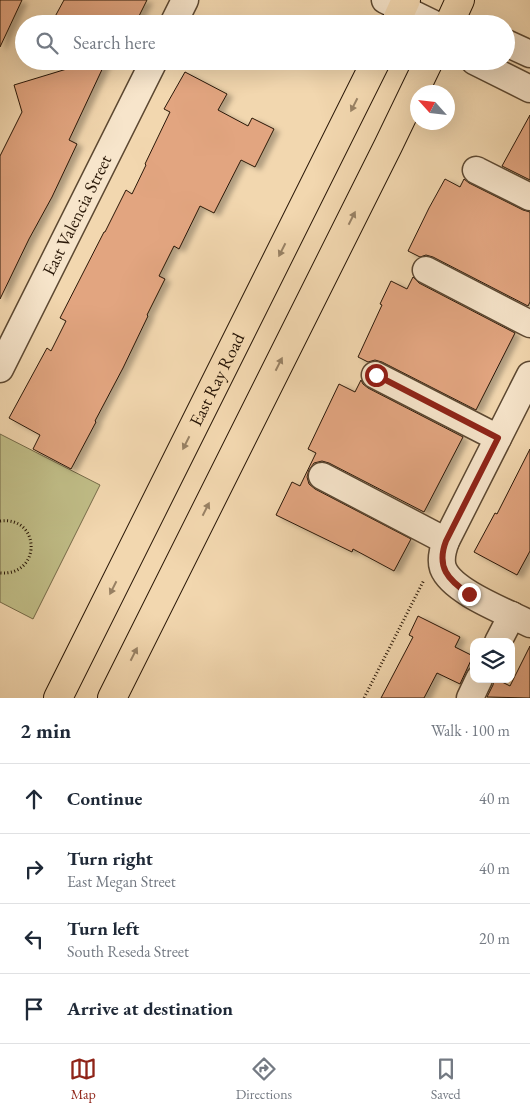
<!DOCTYPE html>
<html lang="en">
<head>
<meta charset="utf-8">
<style>
  :root { --surface:#fff; --page:#f6f6f7; --text:#1f2937; --muted:#747a83; --line:#e0e1e3; --accent:#8f2418 }
  body { margin:0; font-family:"EB Garamond",serif; background:var(--page); color:var(--text) }
  .controls { position:absolute; right:15px; bottom:15px; display:grid; overflow:hidden; border-radius:10px; box-shadow:0 5px 20px #0002 }
  .controls button { width:45px; height:45px; display:grid; place-items:center; padding:0; border:0; border-bottom:1px solid var(--line); background:var(--surface); color:var(--text); font:25px sans-serif }
  .compass { position:absolute; left:410px; top:85px; width:45px; height:45px; border-radius:50%; background:var(--surface); box-shadow:0 5px 20px #0002; rotate:297deg }
  .stop { position:absolute; width:15px; height:15px; margin:-11px; border:4px solid #8f2418; border-radius:50%; background:#fff }
  .stop.end { background:#8f2418; border-color:#fff; box-shadow:0 1px 5px #0008 }
  .list { margin:0; padding:0; list-style:none }
  h2 { display:flex; justify-content:space-between; align-items:center; height:65px; margin:0; padding:0 20px; font-size:21px }
  h2 small { font-size:16px; font-weight:400; color:var(--muted) }
  .list li { display:grid; grid-template-columns:32px 1fr auto; gap:15px; align-items:center; box-sizing:border-box; height:70px; padding:0 20px; border-top:1px solid var(--line) }
  .list b { display:block; font-size:19px; white-space:nowrap }
  .list p { margin:0; font-size:16px; white-space:nowrap; color:var(--muted) }
  .list em { font-size:16px; font-style:normal; color:var(--muted) }
  .icon { flex:none; width:28px; height:28px; fill:none; stroke:currentColor; stroke-width:2; stroke-linecap:round; stroke-linejoin:round }
  .map { position:relative; flex:none; width:530px; height:698px; overflow:hidden }
  .search { position:absolute; background:var(--surface); box-shadow:0 5px 20px #0002; left:15px; right:15px; top:15px; height:55px; display:flex; align-items:center; gap:12px; box-sizing:border-box; padding:0 18px; border-radius:28px; color:var(--muted); font-size:19px }
  .sheet { height:345px; background:var(--surface) }
  nav { display:flex; justify-content:space-around; align-items:center; box-sizing:border-box; height:70px; border-top:1px solid var(--line); background:var(--surface); font-size:14px; color:var(--muted) }
  nav a { display:grid; justify-items:center; gap:2px }
  nav .on { color:var(--accent) }
  .map>svg:first-child { display:block }
</style>
</head>
<body>
<div class="map">
<svg width="530" height="698" viewBox="0 0 530 698">
  <defs>
    <filter id="shadow"><feDropShadow dx="5.5" dy="3" stdDeviation="2.5" flood-color="#0004"/></filter>
  </defs>
  <rect width="100%" height="100%" fill="#f2d7af"/>
  <filter id="stains"><feTurbulence type="fractalNoise" baseFrequency=".004" numOctaves="4"/><feColorMatrix values="0 0 0 0 .2 0 0 0 0 .09 0 0 0 0 .02 0 0 0 .5 -.17"/></filter>
  <radialGradient id="worn" r=".72"><stop offset=".6" stop-color="#630" stop-opacity="0"/><stop offset="1" stop-color="#630" stop-opacity=".3"/></radialGradient>
  <!-- green -->
  <path fill="#c0bd87" stroke="#756a48" d="M0 434 100 485 33 619 0 602Z"/>
  <!-- building -->
  <path fill="#e2a580" stroke="#2a1808" filter="url(#shadow)" d="M0 0H22L0 47Z
    M64 0H147L135 24H51Z
    M56 61H106L69 140 77 144 52 197 29 239 0 299V156L22 112 14 85 70 68Z
    M185 72 227 94 218 110 248 126 252 118 274 129 255 167 241 160 214 213 200 206 179 249 174 246 159 276 165 279 147 315 148 316 123 368 95 421 96 422 71 469 33 449 40 435 9 418 47 348 51 351 66 321 60 318 104 232H105L126 190 132 194 146 165 145 164 170 112 164 109Z
    M530 115V180L502 166Z
    M445 179 460 187 464 179 469 183 523 210 530 212V302L528 306 433 257 426 255 420 257 408 251 429 208Z
    M413 277 419 283 515 333 476 410 382 362 375 360 368 362 358 357 382 305 380 304 391 281 407 289Z
    M361 380 363 384 368 388 463 437 424 512 329 463 322 461 314 463 309 470 307 477 309 484 315 489 411 539 394 571 353 549 352 552 276 515 292 482 300 486 316 453 308 449 339 384 355 392Z
    M530 449V551L517 575 474 552 495 513 497 514Z
    M418 616 460 637 455 647 473 656 460 684 437 673 424 698H381L413 637 409 635Z
    M530 646V698L487 697 493 685 494 679H496L510 686Z"/>
  <g fill="none" stroke-linecap="round" stroke-linejoin="round">
    <defs>
      <g id="minor">
        <path d="M385 0 434 24"/>
        <path d="M173 24 185 0"/>
        <path d="M506 43 530 54"/>
        <path d="M474 61 530 89"/>
        <path d="M476 170 530 197"/>
        <path d="M426 270 530 324"/>
        <path id="s1" d="M0 369 154 61"/>
        <path d="M375 375 498 438"/>
        <path d="M530 375 446 541C443 549 440 559 443 568 452 592 507 612 530 624"/>
        <path d="M322 476 446 541"/>
        <path d="M498 642 512 615"/>
        <path d="M470 698 479 679"/>
      </g>
      <g id="major">
        <path d="M395 24 406 0"/>
        <path d="M449 24 460 0"/>
        <path id="s2" d="M58 698 376 61"/>
        <path d="M112 698 388 146 429 61"/>
      </g>
    </defs>
    <!-- minor casing -->
    <use href="#minor" stroke="#5c4832" stroke-width="29"/>
    <!-- major casing -->
    <use href="#major" stroke="#2a1808" stroke-width="30"/>
    <!-- path -->
    <path stroke="#2a1808" stroke-width="3" stroke-dasharray="1 2.5" stroke-linecap="butt" d="M0 521C41 516 42 576 0 573
      M364 698 424 580"/>
    <!-- minor -->
    <use href="#minor" stroke="#f7e5cb" stroke-width="26"/>
    <!-- major -->
    <use href="#major" stroke="#f2d7af" stroke-width="28"/>
  </g>
  <!-- one-way arrows -->
  <defs><path id="oneway-solid" d="M-6-.8H1V-3.2L6.5 0L1 3.2V.8H-6Z" transform="scale(1.25)"/></defs>
  <g fill="#988164">
    <use href="#oneway-solid" transform="translate(354 105) rotate(117)"/>
    <use href="#oneway-solid" transform="translate(352 218) rotate(-63)"/>
    <use href="#oneway-solid" transform="translate(282 250) rotate(117)"/>
    <use href="#oneway-solid" transform="translate(279 364) rotate(-63)"/>
    <use href="#oneway-solid" transform="translate(186 443) rotate(117)"/>
    <use href="#oneway-solid" transform="translate(206 509) rotate(-63)"/>
    <use href="#oneway-solid" transform="translate(113 588) rotate(117)"/>
    <use href="#oneway-solid" transform="translate(134 654) rotate(-63)"/>
  </g>
  <g fill="none" stroke-linecap="round" stroke-linejoin="round">
    <!-- route -->
    <path stroke="#8f2418" stroke-width="6" d="M376 375 498 438 446 541C436 567 448 580 469 594"/>
  </g>
  <g text-anchor="middle" stroke-width="4.5" stroke-linejoin="round" paint-order="stroke">
    <!-- street labels -->
    <g font-size="18" fill="#2a1808" stroke="#f7e5cb">
      <text dy="6" stroke="none"><textPath href="#s1" startOffset="172">East Valencia Street</textPath></text>
      <text dy="6" stroke="none"><textPath href="#s2" startOffset="356">East Ray Road</textPath></text>
    </g>
  </g>
  <rect width="100%" height="100%" filter="url(#stains)"/>
  <rect width="100%" height="100%" fill="url(#worn)"/>
</svg>
<div class="controls">
<button><svg class="icon" aria-label="layers" viewBox="0 0 24 24"><path d="M12 4l9 5-9 5-9-5zM3 14l9 5 9-5"/></svg></button>
</div>
<svg class="compass" viewBox="-18 -18 36 36"><path d="M0-13l5 13h-10z" fill="#e53935"/><path d="M0 13l5-13h-10z" fill="#747a83"/></svg>
<div class="stop" style="left:376px;top:375px"></div>
<div class="stop end" style="left:469px;top:594px"></div>
<div class="search"><svg class="icon" aria-label="search" viewBox="0 0 24 24"><circle cx="10" cy="10" r="6"/><path d="M15 15l6 6"/></svg>Search here</div>
</div>
<section class="sheet">
<h2>2 min<small>Walk · 100 m</small></h2>
<ul class="list">
<li><svg class="icon" aria-label="ahead" viewBox="0 0 24 24"><path d="M12 20V5M6 11l6-6 6 6"/></svg><div><b>Continue</b></div><em>40 m</em></li>
<li><svg class="icon" aria-label="right" viewBox="0 0 24 24"><path d="M7 20v-9h11M14 6l5 5-5 5"/></svg><div><b>Turn right</b><p>East Megan Street</p></div><em>40 m</em></li>
<li><svg class="icon" aria-label="left" viewBox="0 0 24 24"><path d="M17 20v-9H6M10 6l-5 5 5 5"/></svg><div><b>Turn left</b><p>South Reseda Street</p></div><em>20 m</em></li>
<li><svg class="icon" aria-label="arrive" viewBox="0 0 24 24"><path d="M6 21V4h12l-3 4 3 4H6"/></svg><div><b>Arrive at destination</b></div></li>
</ul>
</section>
<nav>
<a class="on"><svg class="icon" aria-label="map" viewBox="0 0 24 24"><path d="M3 6l6-2 6 2 6-2v14l-6 2-6-2-6 2zM9 4v14M15 6v14"/></svg>Map</a>
<a><svg class="icon" aria-label="directions" viewBox="0 0 24 24"><path d="M12 3l9 9-9 9-9-9zM9 14v-3h6M13 9l2 2-2 2"/></svg>Directions</a>
<a><svg class="icon" aria-label="saved" viewBox="0 0 24 24"><path d="M7 4h10v16l-5-4-5 4z"/></svg>Saved</a>
</nav>
</body>
</html>
